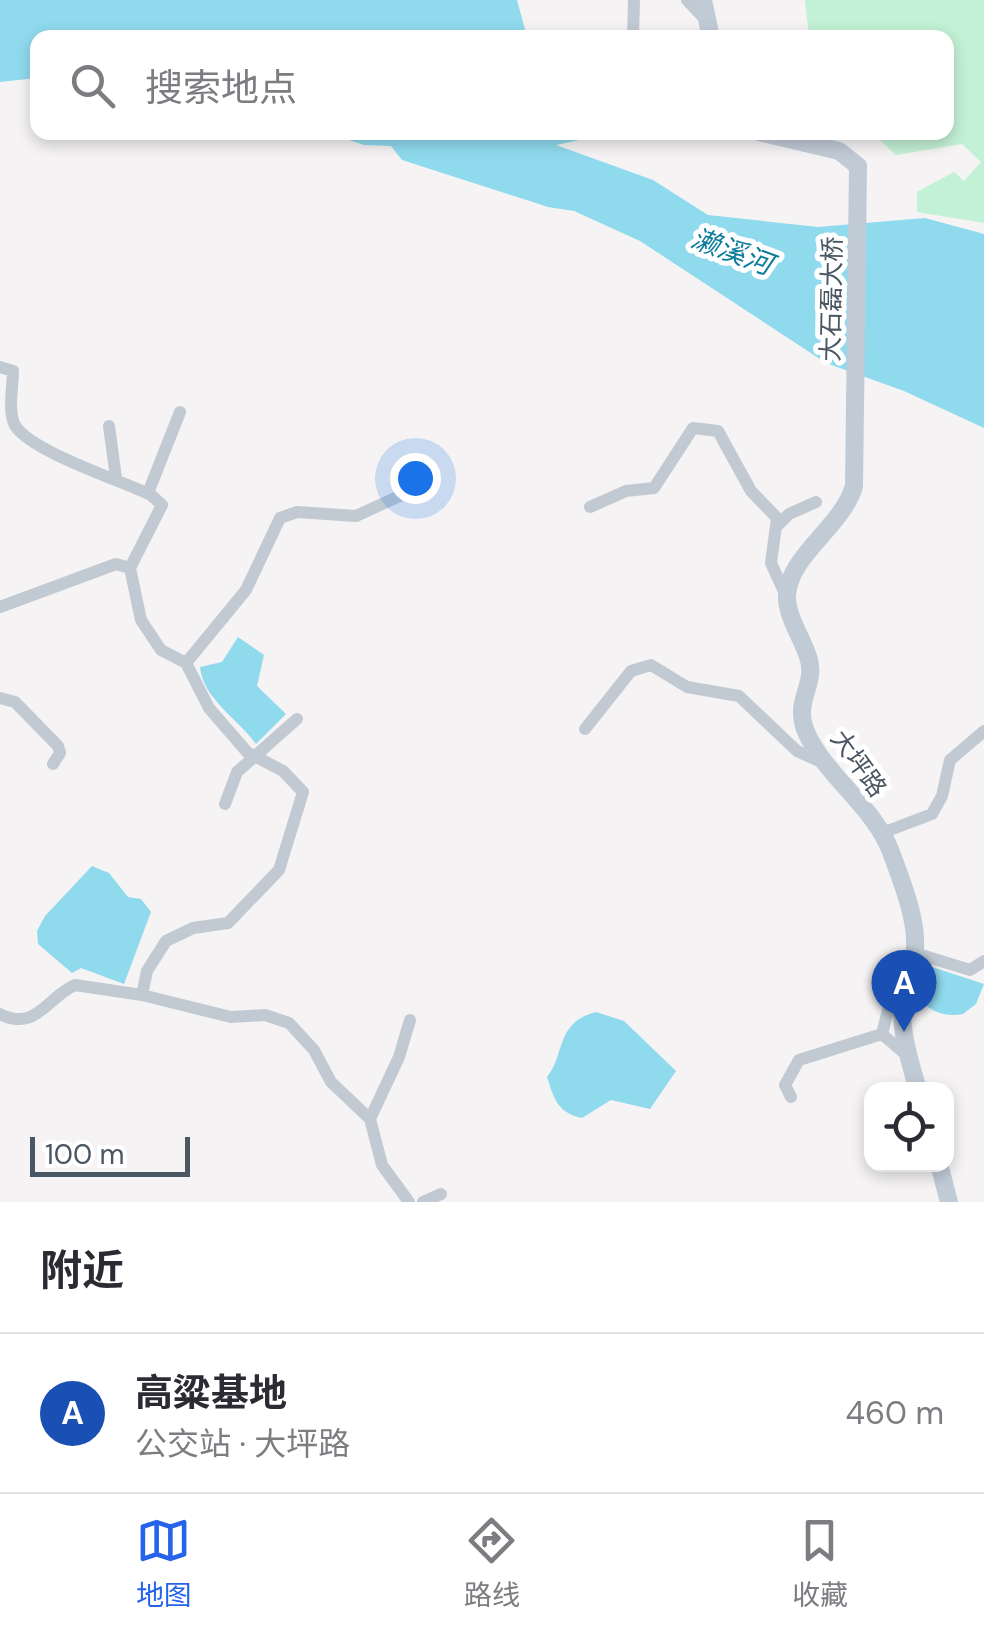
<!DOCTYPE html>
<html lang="zh">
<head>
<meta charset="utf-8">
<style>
  :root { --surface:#fff; --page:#f7f7f7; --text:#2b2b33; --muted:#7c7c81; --line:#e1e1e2; --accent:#2563eb }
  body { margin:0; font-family:"DM Sans","Noto Sans SC",sans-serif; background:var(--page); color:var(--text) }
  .controls { position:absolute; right:30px; bottom:30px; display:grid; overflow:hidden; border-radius:20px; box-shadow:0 5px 15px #0003 }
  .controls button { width:90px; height:90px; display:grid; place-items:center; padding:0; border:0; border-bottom:2px solid var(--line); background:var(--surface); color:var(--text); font:50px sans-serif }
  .scale { position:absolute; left:30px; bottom:25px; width:160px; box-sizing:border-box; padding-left:10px; border:5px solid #4a5661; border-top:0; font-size:28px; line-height:35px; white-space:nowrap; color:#4a5661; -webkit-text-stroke:8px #fff; paint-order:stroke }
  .you { position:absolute; left:415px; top:478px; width:35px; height:35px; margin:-25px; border:8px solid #fff; border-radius:50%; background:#1a73e8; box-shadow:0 0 0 15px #1a73e833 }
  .badge { display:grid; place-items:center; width:65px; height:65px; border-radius:50%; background:var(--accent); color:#fff; font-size:32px; font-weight:700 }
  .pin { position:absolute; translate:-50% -82px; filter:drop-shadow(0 2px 5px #0008) }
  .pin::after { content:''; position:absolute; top:52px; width:35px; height:30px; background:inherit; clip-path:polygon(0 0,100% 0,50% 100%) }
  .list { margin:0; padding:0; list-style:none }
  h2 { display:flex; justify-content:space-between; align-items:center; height:130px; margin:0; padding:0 40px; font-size:42px }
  h2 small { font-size:32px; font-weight:400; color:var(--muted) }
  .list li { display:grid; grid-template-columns:65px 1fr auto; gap:30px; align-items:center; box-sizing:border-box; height:160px; padding:0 40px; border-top:2px solid var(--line) }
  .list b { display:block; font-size:38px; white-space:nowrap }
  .list p { margin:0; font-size:32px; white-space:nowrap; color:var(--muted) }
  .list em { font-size:32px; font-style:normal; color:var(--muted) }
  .icon { flex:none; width:55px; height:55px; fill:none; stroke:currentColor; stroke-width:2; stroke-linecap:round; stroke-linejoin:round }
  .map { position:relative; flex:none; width:984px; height:1202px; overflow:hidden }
  .search { position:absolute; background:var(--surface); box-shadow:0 5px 15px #0003; left:30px; right:30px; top:30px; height:110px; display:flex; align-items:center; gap:25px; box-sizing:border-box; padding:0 35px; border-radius:20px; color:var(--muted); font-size:38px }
  .sheet { height:290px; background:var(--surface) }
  nav { display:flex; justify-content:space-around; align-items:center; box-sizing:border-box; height:140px; border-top:2px solid var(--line); background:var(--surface); font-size:28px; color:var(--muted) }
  nav a { display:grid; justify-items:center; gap:5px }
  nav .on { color:var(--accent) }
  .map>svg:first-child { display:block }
</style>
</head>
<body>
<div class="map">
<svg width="984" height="1202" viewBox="0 0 984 1202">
  <rect width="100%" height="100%" fill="#f5f3f3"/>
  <!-- green -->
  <path fill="#c3f1d5" d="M805 0H984V223L917 212V192L954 172 964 181 981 162 962 144 896 155 877 137 878 133 946 132V38L809 37Z"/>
  <!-- water -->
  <path fill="#90daee" d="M0 0H517L527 37 38 38 37 78 0 82Z
    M328 133H613L556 145 653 180 708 215 818 227 925 218 984 234V428L904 391 826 363 640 241 574 211 548 207 402 160 391 146 364 145Z
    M238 637 264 655 257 686 286 714 256 744C239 720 203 699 200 667L222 662Z
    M92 866 109 873 128 897 141 899 151 912 124 984 81 968 72 973 38 944 37 931 45 916Z
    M920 963 984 984 976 1004 963 1014C930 1021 905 993 920 963Z
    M596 1012 624 1021 676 1071 650 1109 611 1100 582 1118C558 1113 554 1099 547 1077 565 1056 555 1022 596 1012Z"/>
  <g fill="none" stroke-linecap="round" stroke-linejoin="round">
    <!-- street -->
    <path stroke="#c1cad2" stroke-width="12" d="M687 0 707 21
      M633 37 634 0
      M0 367 13 371C13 386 7 414 16 427 35 453 120 480 151 495L162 505 130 568 141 620 161 650 186 663 209 708 247 752 283 771 303 792 279 870 228 923 193 928 166 941 147 971 142 995 231 1017 265 1015 289 1023 314 1050 331 1082 370 1119 382 1165 409 1202
      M109 426 116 478
      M148 493 180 412
      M590 507 626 491 654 488 693 428 718 431 751 491 777 518 771 563 787 598
      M778 525 789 514 816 502
      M0 607 116 564 130 568
      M186 663 246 590 280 518 297 512 356 516 404 494
      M0 698 15 702 58 746 60 753 53 764
      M585 729 631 671 651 665 687 687 739 696 797 751 828 765
      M225 804 237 772 297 719
      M882 833 932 814 942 796 950 760 984 731
      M915 953 970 970 984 961
      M903 983 891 998 882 1034 910 1058
      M0 1014C36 1032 46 998 75 985L142 995
      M791 1097 785 1085 799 1060 882 1034
      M370 1119 399 1057 410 1020
      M423 1202 441 1194"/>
    <!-- secondary -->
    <path stroke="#c1cbd6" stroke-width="18" d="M703 0 711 38
      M759 132 839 151 858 166 854 486C843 526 790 554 787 595 786 617 804 640 809 660 816 687 792 702 807 734 827 777 875 808 891 852 901 880 917 918 915 948 914 962 906 977 903 992 898 1024 909 1059 918 1090
      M939 1164 949 1202"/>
  </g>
  <g text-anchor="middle" stroke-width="10" stroke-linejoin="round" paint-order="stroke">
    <!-- street labels -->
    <g font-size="25" fill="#4a5661" stroke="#fff">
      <text transform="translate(831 299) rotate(-89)" y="9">大石磊大桥</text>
      <text transform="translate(859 763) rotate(54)" y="9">大坪路</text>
    </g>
    <!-- water labels -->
    <g font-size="28" font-style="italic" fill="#0c7c9b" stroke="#fff">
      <text transform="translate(732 251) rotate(20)" y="10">濑溪河</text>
    </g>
  </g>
</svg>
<div class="controls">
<button><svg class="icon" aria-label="locate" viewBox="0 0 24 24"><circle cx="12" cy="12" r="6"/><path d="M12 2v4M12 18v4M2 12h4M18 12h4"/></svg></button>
</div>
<div class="scale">100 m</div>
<div class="you"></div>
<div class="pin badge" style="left:904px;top:1032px;background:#1a4fb4">A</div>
<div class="search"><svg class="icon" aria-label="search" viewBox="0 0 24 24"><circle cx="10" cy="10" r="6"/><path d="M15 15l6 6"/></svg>搜索地点</div>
</div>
<section class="sheet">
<h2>附近<small></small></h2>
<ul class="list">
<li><span class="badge" style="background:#1a4fb4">A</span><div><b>高粱基地</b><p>公交站 · 大坪路</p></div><em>460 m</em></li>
</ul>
</section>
<nav>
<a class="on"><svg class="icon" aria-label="map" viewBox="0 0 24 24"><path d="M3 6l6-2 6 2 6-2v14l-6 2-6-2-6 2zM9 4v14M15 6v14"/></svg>地图</a>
<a><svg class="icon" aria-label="directions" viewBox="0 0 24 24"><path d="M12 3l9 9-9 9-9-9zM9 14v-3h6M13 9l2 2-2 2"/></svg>路线</a>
<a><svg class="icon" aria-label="saved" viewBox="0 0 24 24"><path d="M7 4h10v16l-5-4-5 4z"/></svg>收藏</a>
</nav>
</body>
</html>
